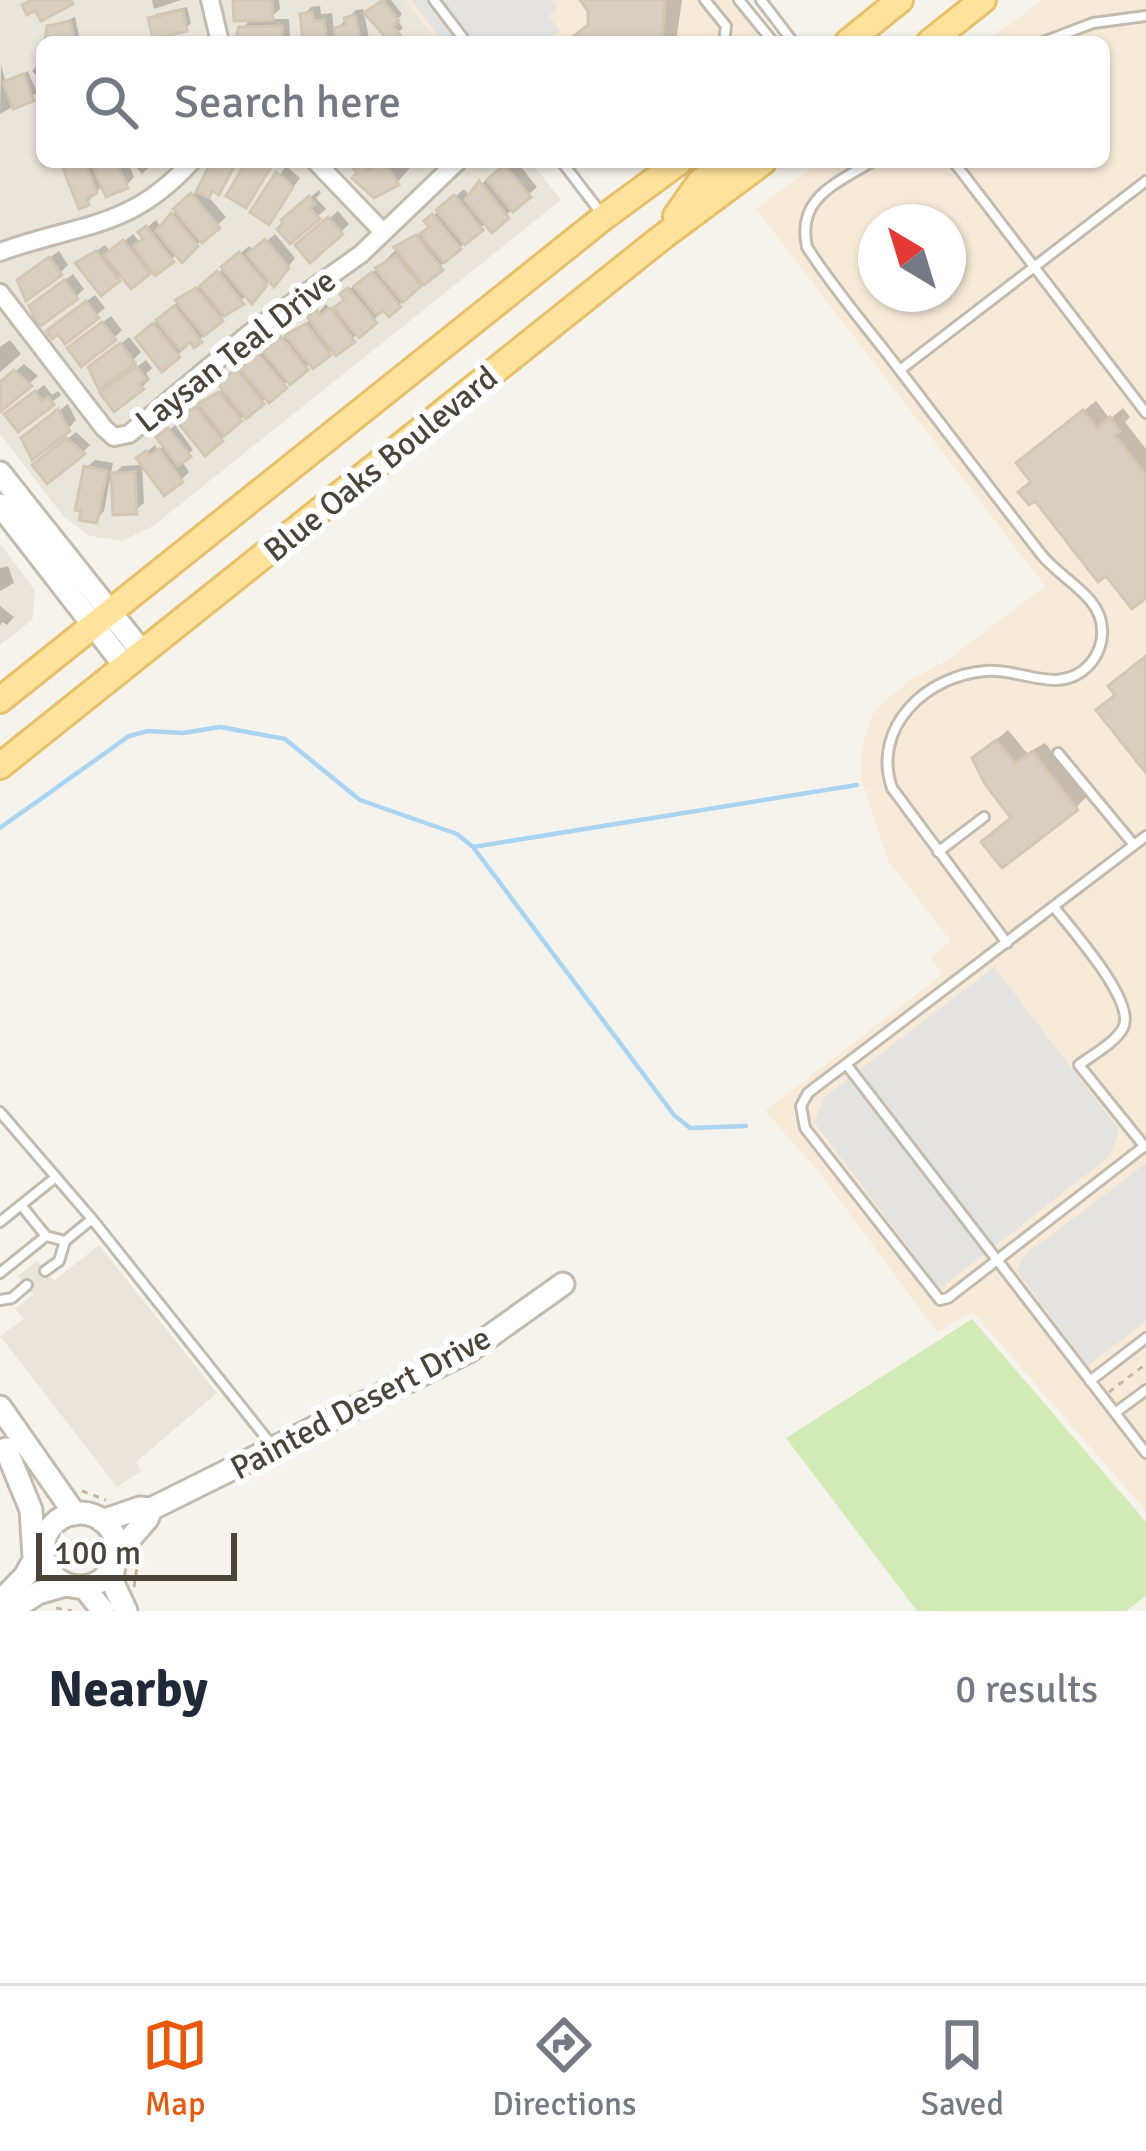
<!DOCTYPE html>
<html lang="en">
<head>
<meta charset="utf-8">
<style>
  :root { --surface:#fff; --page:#f2f2f3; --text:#1f2937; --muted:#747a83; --line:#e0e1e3; --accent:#ea580c }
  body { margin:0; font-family:Signika,sans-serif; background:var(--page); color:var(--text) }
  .compass { position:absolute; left:858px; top:204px; width:108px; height:108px; border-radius:50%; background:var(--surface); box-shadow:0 3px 9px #0004; rotate:322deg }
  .scale { position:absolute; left:36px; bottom:30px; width:201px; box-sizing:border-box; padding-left:12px; border:6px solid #4b4439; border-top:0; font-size:33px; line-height:42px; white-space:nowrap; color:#4b4439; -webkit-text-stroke:9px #fff; paint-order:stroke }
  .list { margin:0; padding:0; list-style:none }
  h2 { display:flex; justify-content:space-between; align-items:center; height:156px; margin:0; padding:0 48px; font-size:51px }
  h2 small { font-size:39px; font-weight:400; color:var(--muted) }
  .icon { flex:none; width:66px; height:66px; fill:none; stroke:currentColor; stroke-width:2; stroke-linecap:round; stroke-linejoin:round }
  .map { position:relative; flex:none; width:1146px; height:1611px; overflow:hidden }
  .search { position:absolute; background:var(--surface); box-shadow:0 3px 9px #0004; left:36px; right:36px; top:36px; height:132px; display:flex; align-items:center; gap:30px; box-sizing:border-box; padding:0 42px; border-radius:18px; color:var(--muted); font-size:45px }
  .sheet { height:372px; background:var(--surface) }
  nav { display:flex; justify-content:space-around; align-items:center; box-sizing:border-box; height:168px; border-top:3px solid var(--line); background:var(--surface); font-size:33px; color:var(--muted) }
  nav a { display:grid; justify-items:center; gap:6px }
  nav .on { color:var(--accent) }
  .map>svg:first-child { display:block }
</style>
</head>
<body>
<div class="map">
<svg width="1146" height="1611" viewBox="0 0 1146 1611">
  <rect width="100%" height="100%" fill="#f6f3ec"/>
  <!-- residential -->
  <path fill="#eae5da" d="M0 0H406L438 42H42V162H531L561 200 152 527 121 541 90 536 64 517 0 434Z
    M0 544 35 590 32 620 0 645Z
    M99 1245 217 1393 136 1462 141 1471 117 1487 0 1336 24 1319 15 1309 33 1295 18 1276 37 1261 54 1281Z"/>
  <!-- commercial -->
  <path fill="#f7ead8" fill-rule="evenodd" d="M405 0H731L763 42H438Z
    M1042 0H1146V1511L973 1312 937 1332 819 1172 765 1111 943 974 931 958 951 941 888 861 861 778 863 742 874 711 909 681 949 659 1045 586 756 209 820 162H1104V42H985ZM876 222H948V294H876Z"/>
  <!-- green -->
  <path fill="#d2eab5" d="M972 1319 1146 1522V1596L1126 1611H917L786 1438Z"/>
  <!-- parking -->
  <path fill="#e5e3e0" d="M411 0H550L557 8 549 16 560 31 546 42H443Z
    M994 967 1119 1130 1110 1156 940 1289 814 1122 825 1097 836 1088Z
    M1146 1163V1321L1088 1366 1016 1270 1026 1254Z"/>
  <!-- shadow -->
  <path fill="#0003" d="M152 0H181L154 9Z
    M237 0H279L280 9 269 19H289L290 37 285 42H237L242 28 252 18Z
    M384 0H391L402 14 397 20 403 28 389 40 373 8Z
    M584 0H682L677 35 670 42H565L591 22V10Z
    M320 6 321 14 332 13 334 31 356 10 363 9 370 42H305L303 15 311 7Z
    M187 7 191 23 186 28 151 19 156 14Z
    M75 17 79 35 74 40 51 42 47 34 50 27Z
    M160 38 202 39V42H155Z
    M42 60V81L32 71Z
    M1 65 6 83 28 71 37 93 0 114Z
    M71 162H128L134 177 126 186 104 183 88 202 66 167Z
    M132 162H155L142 174Z
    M215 162H238L227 183 207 195 226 217 182 259 178 254 132 285 123 274 102 291 79 263 105 245 111 252 133 234 140 243 145 238 142 233 150 225 156 220 160 226 202 186Z
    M369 162 378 165 415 162 397 183 356 177Z
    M511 162H517L537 187 492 228 487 222 399 305 386 309 337 352 334 348 311 363 246 414 221 439 179 419 225 388 229 376 246 363 248 365 266 345 270 349 290 331 312 320 326 304 330 309 339 302 342 305 347 299 344 295 357 282 360 285 406 240 427 231 432 226 428 221 436 213 464 189 471 197 489 176 492 179Z
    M286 166 300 178 269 221 254 211Z
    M319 190 321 193 316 198 326 209 291 240 293 212Z
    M338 211 349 224 341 232 307 237Z
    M275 234 295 258 282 275 271 279 252 299 248 295 229 310 195 344 190 338 184 343 187 347 163 367 147 330 187 293 207 283 249 246 255 251Z
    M59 251 68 265 60 273 29 272Z
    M73 274 84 289 76 297 41 298Z
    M95 295 105 308 66 340 58 323Z
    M111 316 122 330 114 338 79 341Z
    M129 337 141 352 133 360H100Z
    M10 340 21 354 0 372V347Z
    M146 360 152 368 146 374 150 379 142 387 112 386Z
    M24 364 38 376 0 408V384Z
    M44 385 52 395 58 391 61 395 18 428 16 407Z
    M1096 401 1110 419 1123 408 1130 417 1125 422 1146 449V594L1034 481 1031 452Z
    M68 404 76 420 68 429 33 430Z
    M175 425 193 450 181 460 189 472 181 480 140 458 155 445 158 450 165 445 160 438Z
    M76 432 90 445 83 452 44 457Z
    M95 460 113 463 104 511 96 520 86 468Z
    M142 465 144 503 135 511 114 474 122 466Z
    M8 566 14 583 0 591V568Z
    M0 606 14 617 7 625 2 622 0 626Z
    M1008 730 1027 753 1045 743 1087 796 1076 808 1014 817 987 747Z"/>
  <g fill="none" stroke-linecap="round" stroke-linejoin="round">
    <!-- stream -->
    <path stroke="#a9d4f2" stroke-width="4.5" d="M0 828 129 736 148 731 183 733 220 727 285 739 360 800 457 834 473 847 674 1115 690 1128 746 1126
      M473 847 857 785"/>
  </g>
  <!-- building -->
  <path fill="#d8cfc1" stroke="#d3c7b4" stroke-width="3" d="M31 0H71L73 4 41 21 35 10 27 15 22 5Z
    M233 0H272L273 20 234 21Z
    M383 0 399 21 393 26 400 35 390 42 364 13Z
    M580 0H665L662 42H566L588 25V11Z
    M183 10 187 31 153 39 148 18Z
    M312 12 314 21 324 20 327 42H303L300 14Z
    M355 15 361 42H337L334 28 346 25 344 18Z
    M70 21 75 42 45 41 47 26Z
    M282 26V42H234L239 27Z
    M23 74 34 101 13 109 3 82Z
    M72 162H85L97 193 87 198 89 205 79 209 62 166Z
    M91 162H116L128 188 106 197Z
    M211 162H236L219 195 212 191 209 198 196 192Z
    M246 162H263L271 167 246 208 226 196Z
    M379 162H384L399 185 374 198 352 178 357 173 352 167 363 164 368 171Z
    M504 165 531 197 513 212 487 180Z
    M276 172 293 187 269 225 250 212Z
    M479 181 509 218 492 233 465 200Z
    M191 193 220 228 202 243 173 209Z
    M454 195 483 230 465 245 436 210Z
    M309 196 315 204 310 208 320 219 290 244 277 229 283 223 281 220Z
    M171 213 198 246 182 263 156 231Z
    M432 214 461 249 444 263 420 234 429 227 424 221Z
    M328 217 343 234 310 263 295 245Z
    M146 226 174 262 155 276 133 246 143 239 138 232Z
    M416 235 443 270 424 285 394 247Z
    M265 239 289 268 274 287 247 254Z
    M123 240 150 274 131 289 104 255Z
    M96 251 120 281 101 296 75 263Z
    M239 252 267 285 252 304 221 267Z
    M396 256 421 286 403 302 375 268Z
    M49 257 62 275 26 301 17 280Z
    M217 271 244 304 224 316 200 286Z
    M372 272 401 307 389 317 383 310 377 315 354 286Z
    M64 280 78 299 39 327 29 306Z
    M196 288 223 321 204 336 175 300Z
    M348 288 377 323 359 338 334 308 344 300 340 294Z
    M86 301 99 318 65 344 58 334 52 339 46 331Z
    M174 306 202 342 194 348 190 342 180 350 156 320Z
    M330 308 355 342 336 356 307 317 317 310 320 315Z
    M102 322 116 340 81 367 67 348Z
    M153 323 180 357 162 372 135 338Z
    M306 324 331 355 313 369 285 335Z
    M281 337 308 370 290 385 263 352Z
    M120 343 135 363 99 390 88 367Z
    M256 351 287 388 269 403 240 369Z
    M136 366 146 379 139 384 144 389 114 412 100 393Z
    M236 369 264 404 246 419 217 383Z
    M14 370 32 386 0 412V382Z
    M35 391 42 401 48 397 54 405 18 432 4 414Z
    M219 392 242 421 224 436 198 404Z
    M196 407 223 441 205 456 175 419Z
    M58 409 70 431 32 460 21 438Z
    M1083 410 1097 428 1110 417 1120 431 1115 435 1146 475V598L1132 609 1106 576 1098 582 1035 501 1029 505 1018 492 1031 482 1016 463Z
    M168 428 191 457 178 466 156 437Z
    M66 438 85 454 47 484 32 465Z
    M159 449 183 482 164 496 136 458 146 451 149 456Z
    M84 466 107 471 97 523 79 520 81 511 75 510Z
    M135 472 137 514 113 515 111 473Z
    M1146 656V773L1096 710 1115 695 1108 686Z
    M996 740 1015 763 1033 752 1078 810 1002 868 981 842 1011 818 985 784 972 758Z"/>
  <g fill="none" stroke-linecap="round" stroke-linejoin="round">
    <defs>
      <path id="service" d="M434 0 466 42
        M705 0 726 26 724 42
        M739 0 773 42
        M761 0 793 42
        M1043 42 1093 23 1146 16
        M562 162 601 213
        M871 162C836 184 796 198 807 247 833 288 866 326 895 364 944 428 992 491 1041 554 1060 579 1102 596 1102 630 1103 642 1098 655 1090 664 1060 697 1023 668 986 671 927 675 871 727 892 788L1007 943
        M954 162 1146 413
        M900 370 1146 181
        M1058 753 1134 845
        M1146 836 808 1093 801 1106 805 1128 940 1300 948 1298 1146 1145
        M938 852 984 817
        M1054 907C1071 929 1137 1002 1123 1028 1115 1043 1092 1055 1079 1065L1145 1147
        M846 1064 1146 1453
        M0 1112 92 1219
        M21 1205 46 1236
        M0 1222 56 1177
        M45 1271 59 1261 65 1241
        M0 1273 46 1236 65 1241 92 1219 271 1444
        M0 1300 12 1298 27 1285
        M1090 1381 1146 1338
        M1115 1413 1146 1390"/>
      <path id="minor" d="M210 0 220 42
        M316 162 383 232
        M0 252C79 223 130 230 191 162
        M0 293 104 428 114 437 129 434 250 333 361 254 457 162"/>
      <path id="tertiary" d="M0 473 142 652
        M0 505 125 666
        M0 1407 75 1514
        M6 1449 31 1510 34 1557
        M43 1550a37 37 0 1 1 74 0a37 37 0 1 1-74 0Z
        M102 1521 140 1508 151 1509 469 1351 563 1284
        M116 1555 147 1519 151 1509
        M114 1564 112 1581 126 1611
        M84 1587 103 1611
        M0 1602 25 1576 42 1546
        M10 1611 38 1593 65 1585"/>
      <path id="primary" d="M848 42 900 0
        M930 42 983 0
        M676 216 700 182 726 162
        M0 700 604 217 679 162
        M0 766 661 238 763 162"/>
    </defs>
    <!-- service casing -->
    <use href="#service" stroke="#c2bbae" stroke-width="14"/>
    <!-- minor casing -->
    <use href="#minor" stroke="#c2bbae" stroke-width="22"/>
    <!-- tertiary casing -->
    <use href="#tertiary" stroke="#c2bbae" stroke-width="27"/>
    <!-- primary casing -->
    <use href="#primary" stroke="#e6c16a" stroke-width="30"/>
    <!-- path -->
    <path stroke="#c4b79f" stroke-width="3" stroke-dasharray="6 6" stroke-linecap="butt" d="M1109 1392 1146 1364
      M82 1491 106 1500
      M134 1587 139 1555
      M56 1608 72 1611"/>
    <!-- service -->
    <use href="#service" stroke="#fff" stroke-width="8"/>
    <!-- minor -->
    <use href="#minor" stroke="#fff" stroke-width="16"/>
    <!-- tertiary -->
    <use href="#tertiary" stroke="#fff" stroke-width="21"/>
    <!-- primary -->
    <use href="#primary" stroke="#ffe39c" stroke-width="24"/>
  </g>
  <g text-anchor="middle" stroke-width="12" stroke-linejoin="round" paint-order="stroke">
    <!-- street labels -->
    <g font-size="33" fill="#4b4439" stroke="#fff">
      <text transform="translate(235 350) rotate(-38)" y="12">Laysan Teal Drive</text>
      <text transform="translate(380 463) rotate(-39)" y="12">Blue Oaks Boulevard</text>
      <text transform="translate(360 1402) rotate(-28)" y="12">Painted Desert Drive</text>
    </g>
  </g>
</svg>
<svg class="compass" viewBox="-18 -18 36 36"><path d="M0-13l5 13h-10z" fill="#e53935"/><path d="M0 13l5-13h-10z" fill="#747a83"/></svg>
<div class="scale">100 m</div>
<div class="search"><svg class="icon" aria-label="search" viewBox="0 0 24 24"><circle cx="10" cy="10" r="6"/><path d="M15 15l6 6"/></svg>Search here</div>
</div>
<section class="sheet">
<h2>Nearby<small>0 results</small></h2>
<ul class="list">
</ul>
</section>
<nav>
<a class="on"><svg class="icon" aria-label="map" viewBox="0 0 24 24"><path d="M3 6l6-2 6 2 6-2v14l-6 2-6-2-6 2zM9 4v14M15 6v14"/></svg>Map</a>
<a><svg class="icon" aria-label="directions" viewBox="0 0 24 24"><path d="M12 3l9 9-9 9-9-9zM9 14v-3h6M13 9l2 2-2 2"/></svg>Directions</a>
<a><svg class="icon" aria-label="saved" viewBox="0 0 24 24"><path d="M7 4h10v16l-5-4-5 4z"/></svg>Saved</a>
</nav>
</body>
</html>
